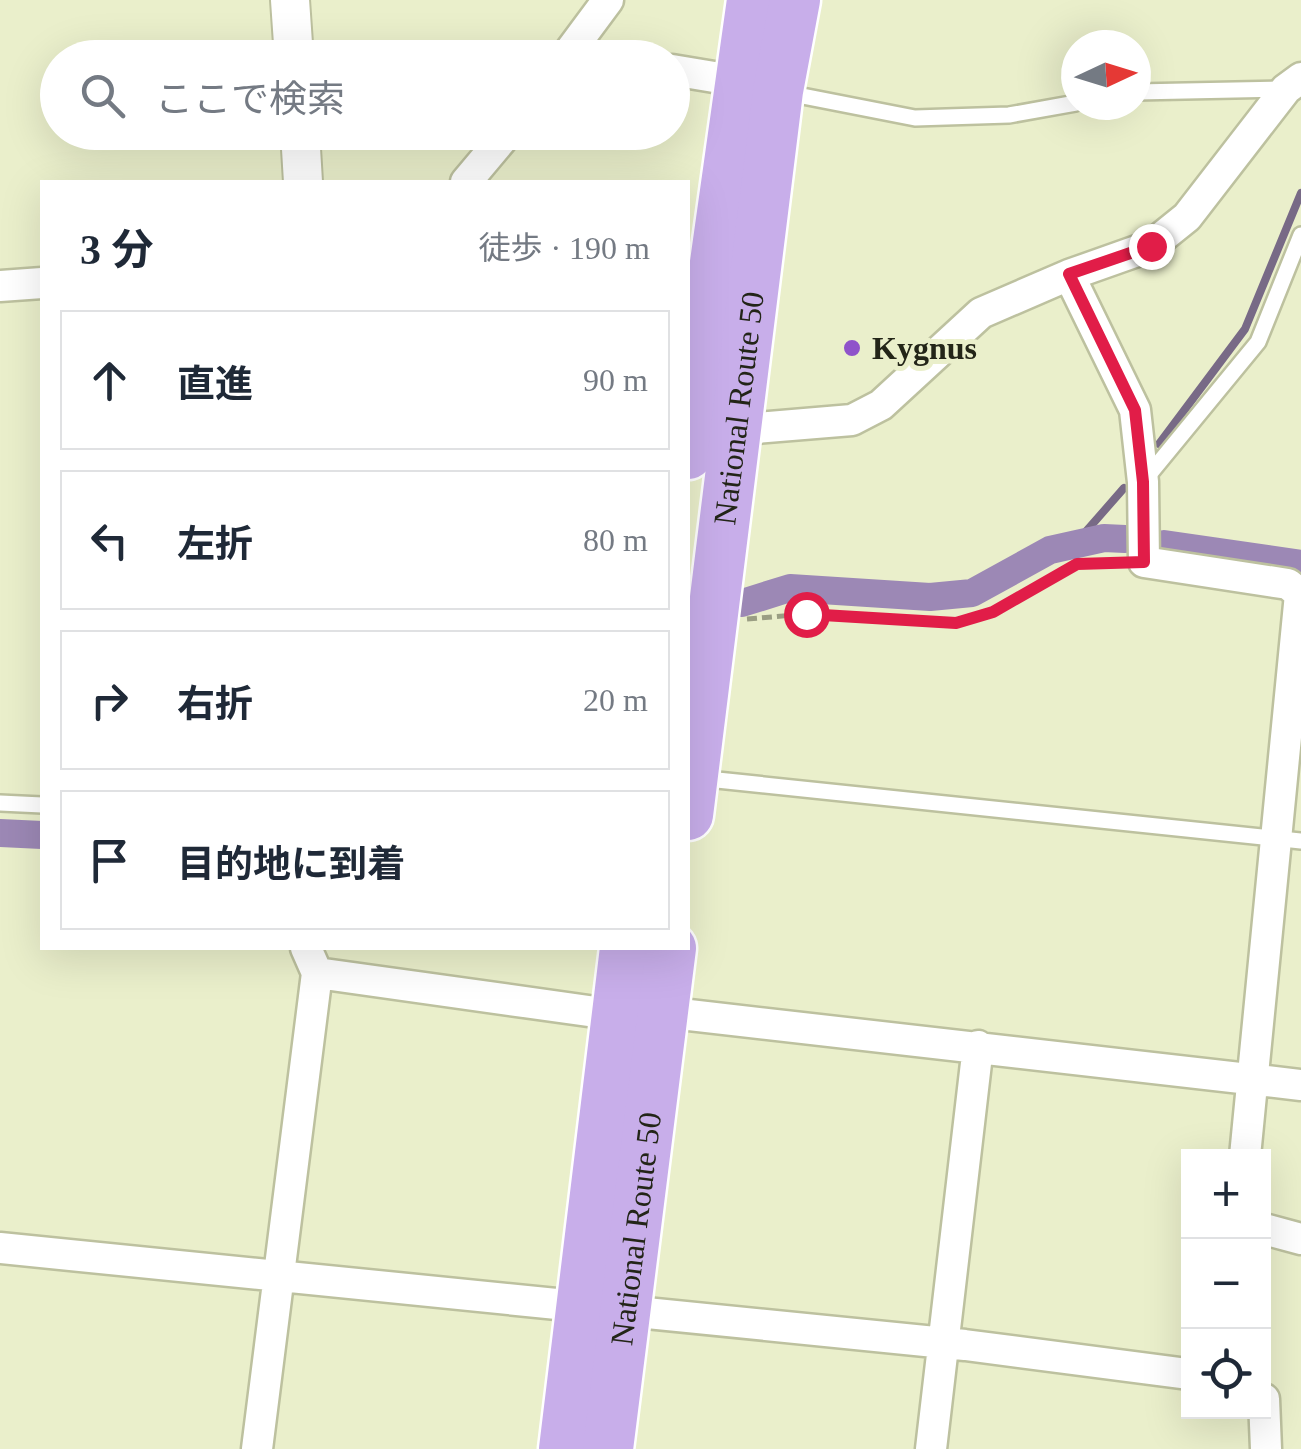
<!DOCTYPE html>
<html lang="ja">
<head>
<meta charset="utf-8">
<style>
  :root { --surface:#fff; --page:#f6f6f7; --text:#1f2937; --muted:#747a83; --line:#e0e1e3 }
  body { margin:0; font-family:"Times New Roman","Noto Sans JP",serif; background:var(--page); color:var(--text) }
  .controls { position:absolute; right:30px; bottom:30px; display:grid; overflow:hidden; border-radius:0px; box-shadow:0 10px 40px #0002 }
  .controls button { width:90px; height:90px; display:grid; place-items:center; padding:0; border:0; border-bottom:2px solid var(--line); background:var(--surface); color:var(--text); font:50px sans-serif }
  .compass { position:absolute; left:1061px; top:30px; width:90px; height:90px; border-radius:50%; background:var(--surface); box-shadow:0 10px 40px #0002; rotate:86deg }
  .stop { position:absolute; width:30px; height:30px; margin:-22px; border:8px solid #e11d48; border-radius:50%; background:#fff }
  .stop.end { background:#e11d48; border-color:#fff; box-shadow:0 2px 10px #0008 }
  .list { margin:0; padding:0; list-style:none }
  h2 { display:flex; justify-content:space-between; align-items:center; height:130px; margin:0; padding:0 40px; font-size:42px }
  h2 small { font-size:32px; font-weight:400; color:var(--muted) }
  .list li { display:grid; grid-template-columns:65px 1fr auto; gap:30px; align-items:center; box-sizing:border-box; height:140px; margin:0 20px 20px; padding:0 20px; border:2px solid var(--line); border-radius:0px }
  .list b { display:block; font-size:38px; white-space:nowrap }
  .list em { font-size:32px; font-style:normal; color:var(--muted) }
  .icon { flex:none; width:55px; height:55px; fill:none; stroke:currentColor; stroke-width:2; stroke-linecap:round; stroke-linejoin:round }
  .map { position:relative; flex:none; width:1301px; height:1449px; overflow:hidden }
  .search { position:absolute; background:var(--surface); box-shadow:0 10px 40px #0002; left:40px; top:40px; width:650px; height:110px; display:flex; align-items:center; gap:25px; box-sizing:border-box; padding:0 35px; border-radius:55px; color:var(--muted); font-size:38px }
  .panel { position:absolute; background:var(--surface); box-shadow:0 10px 40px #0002; left:40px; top:180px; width:650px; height:770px; border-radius:0px }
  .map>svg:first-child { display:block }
</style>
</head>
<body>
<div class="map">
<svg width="1301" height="1449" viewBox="0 0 1301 1449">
  <rect width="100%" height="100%" fill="#eaefcb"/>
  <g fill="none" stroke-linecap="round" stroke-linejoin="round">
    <!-- stream -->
    <path stroke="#786a86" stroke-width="8" d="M1159 444 1245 329 1301 193
      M1075 544 1124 488"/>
    <!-- canal -->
    <path stroke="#9c88b5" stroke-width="28" d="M1164 544 1301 564
      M742 603 790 588 930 597 972 593 1050 550 1104 538 1125 539
      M0 833 42 835"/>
    <defs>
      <path id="service" d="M782 92 915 118 1009 115 1076 103
        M1136 92 1286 89
        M1143 482 1258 342 1301 235
        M698 778 1301 841
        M0 803 42 805"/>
      <path id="minor" d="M565 58 608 0
        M672 70 738 81
        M466 182 508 132
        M1069 275 1151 246 1187 217 1286 89 1301 78
        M0 286 42 283
        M720 431 852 420 881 405 981 313 1069 275 1135 410 1143 482 1144 562 1288 584 1300 594 1245 1156
        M317 973 617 1015
        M663 1012 1301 1085
        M1264 1229 1301 1239
        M0 1248 965 1345 1188 1374
        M1264 1399 1266 1449
        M257 1449 317 973 306 948
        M931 1449 978 1046"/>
      <path id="tertiary" d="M290 0 294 58
        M300 132 303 182"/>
      <g id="trunk">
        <path d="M688 454 752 0"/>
        <path id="s1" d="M688 815 778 91 795 0"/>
        <path d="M564 1449 625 948"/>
        <path id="s2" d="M608 1449 671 948"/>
      </g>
    </defs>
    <!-- service casing -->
    <use href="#service" stroke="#bdc19f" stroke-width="20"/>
    <!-- minor casing -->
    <use href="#minor" stroke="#bdc19f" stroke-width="35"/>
    <!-- tertiary casing -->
    <use href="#tertiary" stroke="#bdc19f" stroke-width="42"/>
    <!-- trunk casing -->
    <use href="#trunk" stroke="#fff" stroke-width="55"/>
    <!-- path -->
    <path stroke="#9a9e83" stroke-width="5" stroke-dasharray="10 5" stroke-linecap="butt" d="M747 619 806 614 956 623 993 613 1077 564 1116 561"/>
    <!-- service -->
    <use href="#service" stroke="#fff" stroke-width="15"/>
    <!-- minor -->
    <use href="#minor" stroke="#fff" stroke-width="30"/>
    <!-- tertiary -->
    <use href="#tertiary" stroke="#fff" stroke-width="38"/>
    <!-- trunk -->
    <use href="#trunk" stroke="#c8aeea" stroke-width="50"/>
  </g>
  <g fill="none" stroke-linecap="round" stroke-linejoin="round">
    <!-- route -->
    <path stroke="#e11d48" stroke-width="12" d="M806 614 956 623 993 612 1077 564 1144 562 1143 482 1135 410 1069 274 1151 246"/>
  </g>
  <!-- markers -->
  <circle fill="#8f53ca" stroke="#eaefcb" stroke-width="4" cx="852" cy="348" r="10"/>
  <g text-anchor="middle" stroke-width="10" stroke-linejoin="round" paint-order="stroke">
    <!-- poi labels -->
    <g font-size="32" font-weight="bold" fill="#232518" stroke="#eaefcb" text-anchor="start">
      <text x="872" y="359">Kygnus</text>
    </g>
    <!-- street labels -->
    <g font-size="32" fill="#232518" stroke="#eaefcb">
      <text dy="11" stroke="none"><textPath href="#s1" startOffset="410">National Route 50</textPath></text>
      <text dy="11" stroke="none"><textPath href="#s2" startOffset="222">National Route 50</textPath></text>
    </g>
  </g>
</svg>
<div class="controls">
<button>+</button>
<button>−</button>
<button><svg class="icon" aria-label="locate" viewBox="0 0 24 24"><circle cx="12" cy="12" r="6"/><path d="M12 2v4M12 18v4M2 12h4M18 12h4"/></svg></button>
</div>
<svg class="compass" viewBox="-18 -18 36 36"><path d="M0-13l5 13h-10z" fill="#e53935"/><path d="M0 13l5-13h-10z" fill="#747a83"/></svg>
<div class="stop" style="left:806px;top:614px"></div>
<div class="stop end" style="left:1151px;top:246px"></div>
<div class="search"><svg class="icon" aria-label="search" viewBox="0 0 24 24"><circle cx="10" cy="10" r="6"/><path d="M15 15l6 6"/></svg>ここで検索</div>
<section class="panel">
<h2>3 分<small>徒歩 · 190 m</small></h2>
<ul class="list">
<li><svg class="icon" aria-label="ahead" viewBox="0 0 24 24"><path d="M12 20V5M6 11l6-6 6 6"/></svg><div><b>直進</b></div><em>90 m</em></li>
<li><svg class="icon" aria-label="left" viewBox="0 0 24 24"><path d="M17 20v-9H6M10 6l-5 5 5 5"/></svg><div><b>左折</b></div><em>80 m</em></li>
<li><svg class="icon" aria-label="right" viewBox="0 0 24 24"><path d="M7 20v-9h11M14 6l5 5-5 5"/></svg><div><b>右折</b></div><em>20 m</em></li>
<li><svg class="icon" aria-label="arrive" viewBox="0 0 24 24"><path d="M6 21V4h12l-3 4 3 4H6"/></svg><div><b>目的地に到着</b></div></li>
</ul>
</section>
</div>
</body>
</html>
